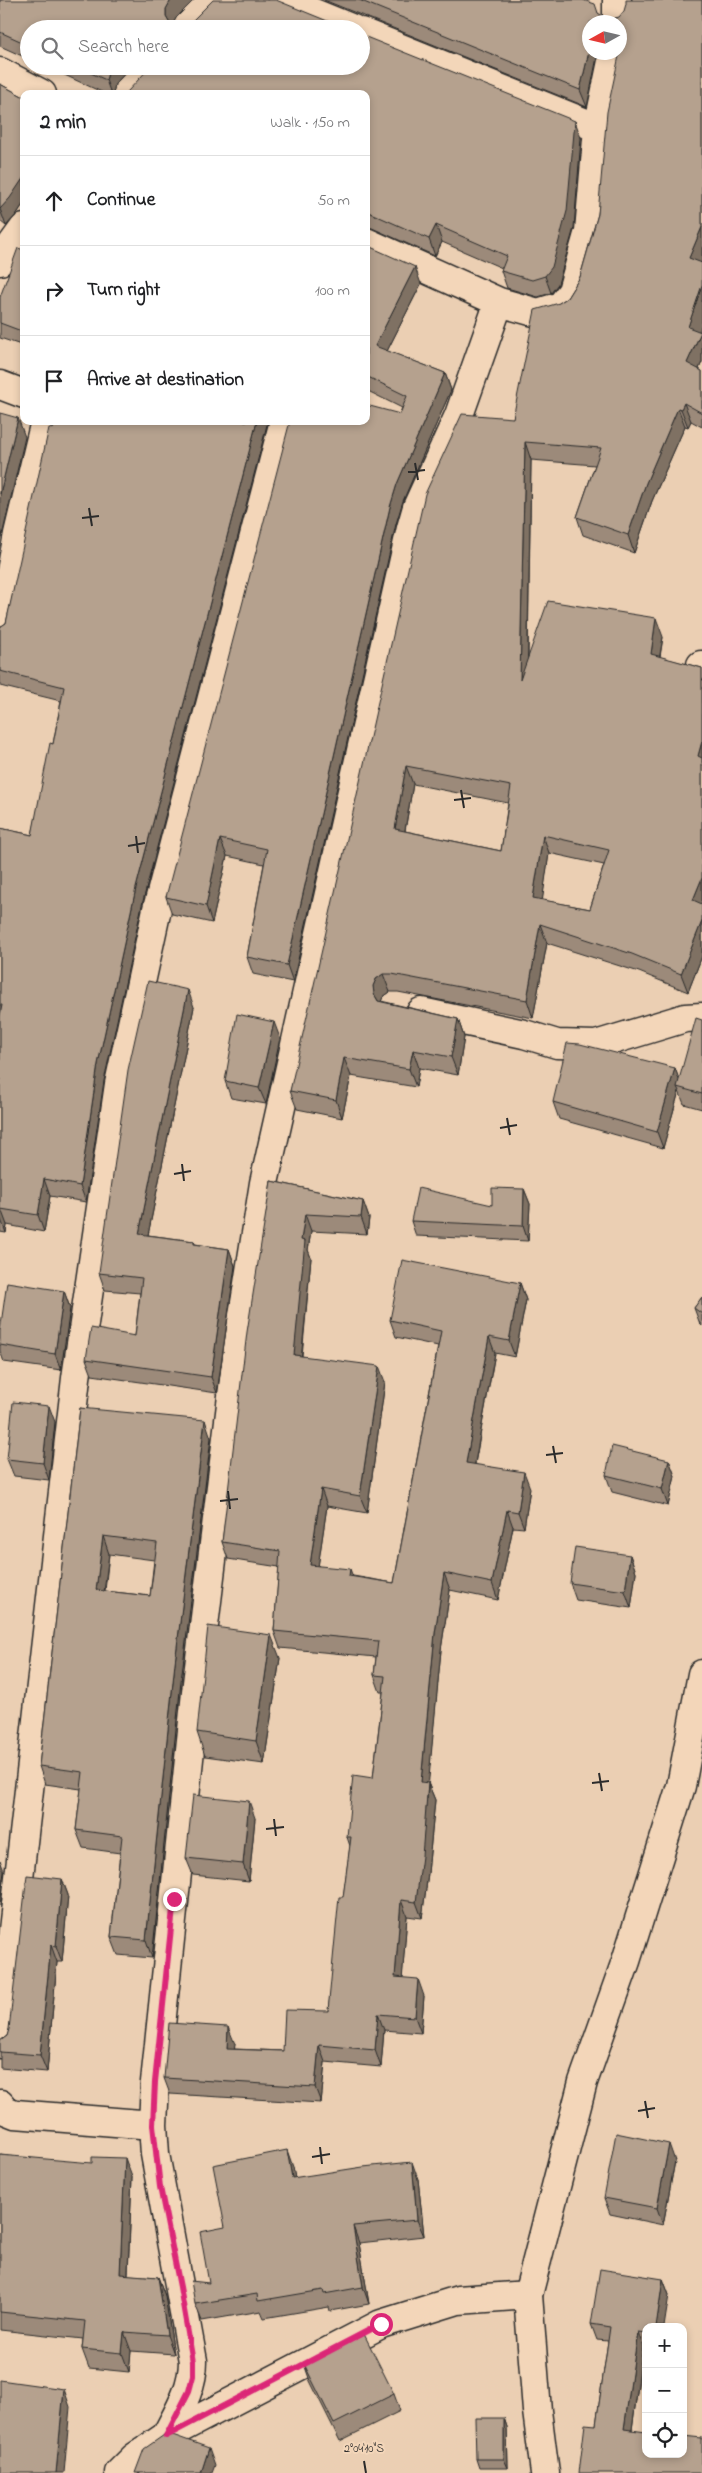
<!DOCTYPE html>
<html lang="en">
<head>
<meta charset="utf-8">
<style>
  :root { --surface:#fff; --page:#f6f6f6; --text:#202124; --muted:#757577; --line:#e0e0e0 }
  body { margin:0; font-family:"Indie Flower",sans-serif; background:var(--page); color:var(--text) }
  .controls { position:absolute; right:15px; bottom:15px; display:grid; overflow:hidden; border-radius:10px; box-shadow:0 2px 8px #0003 }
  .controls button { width:45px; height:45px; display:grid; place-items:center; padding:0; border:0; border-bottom:1px solid var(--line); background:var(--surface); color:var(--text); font:25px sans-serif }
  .compass { position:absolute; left:582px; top:15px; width:45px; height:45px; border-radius:50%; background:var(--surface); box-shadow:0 2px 8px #0003; rotate:262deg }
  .stop { position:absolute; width:15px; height:15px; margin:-11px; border:4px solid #db2777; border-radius:50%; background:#fff }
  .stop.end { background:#db2777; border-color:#fff; box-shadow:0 1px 5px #0008 }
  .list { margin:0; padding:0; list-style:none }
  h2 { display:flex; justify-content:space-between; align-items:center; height:65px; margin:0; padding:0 20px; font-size:21px }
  h2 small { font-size:16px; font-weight:400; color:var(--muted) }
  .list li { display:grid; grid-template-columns:32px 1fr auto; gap:15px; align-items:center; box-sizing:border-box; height:90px; padding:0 20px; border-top:1px solid var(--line) }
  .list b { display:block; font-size:19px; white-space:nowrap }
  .list em { font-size:16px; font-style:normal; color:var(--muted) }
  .icon { flex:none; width:28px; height:28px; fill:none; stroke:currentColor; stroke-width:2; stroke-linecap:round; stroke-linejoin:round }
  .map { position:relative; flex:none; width:702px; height:2473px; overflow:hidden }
  .search { position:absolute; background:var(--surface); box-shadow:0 2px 8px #0003; left:20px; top:20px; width:350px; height:55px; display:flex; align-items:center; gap:12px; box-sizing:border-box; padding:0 18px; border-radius:28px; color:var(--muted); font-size:19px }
  .panel { position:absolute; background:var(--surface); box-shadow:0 2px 8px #0003; left:20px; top:90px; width:350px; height:335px; border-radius:10px }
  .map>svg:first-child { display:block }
</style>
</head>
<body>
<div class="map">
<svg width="702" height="2473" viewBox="0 0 702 2473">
  <rect width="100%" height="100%" fill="#ebcfb3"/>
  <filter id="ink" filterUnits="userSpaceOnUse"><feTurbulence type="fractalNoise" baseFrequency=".02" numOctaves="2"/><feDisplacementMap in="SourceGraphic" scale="10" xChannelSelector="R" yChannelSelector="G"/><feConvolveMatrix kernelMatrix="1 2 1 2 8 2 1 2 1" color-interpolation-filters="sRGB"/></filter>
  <g filter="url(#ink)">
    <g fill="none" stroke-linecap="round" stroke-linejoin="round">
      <defs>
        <path id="street" d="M282 0 353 29
          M617 22V0
          M361 32 598 128
          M0 72 42 94
          M366 242 499 302 538 313 561 306 572 291 589 231 598 128 614 52
          M0 261 24 228
          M0 385 24 394
          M0 630 18 534 45 421
          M701 665H702
          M421 1012 524 1034 557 1044 596 1045 685 1018 702 1017
          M0 2044 76 1378 119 1084 157 909 284 421
          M0 2104 5 2110 15 2114 153 2125
          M166 2436C178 2412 193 2389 193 2361L155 2154 153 2125 155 2082 197 1683 238 1347 264 1183 411 528 417 507 459 415 499 302
          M119 2473 135 2457 166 2436 381 2324 458 2300 528 2295"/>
        <path id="secondary" d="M545 2473 537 2411 528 2295 583 2082 626 1961 681 1786 702 1674"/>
      </defs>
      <!-- street casing -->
      <use href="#street" stroke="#2b2b2b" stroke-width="31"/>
      <!-- secondary casing -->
      <use href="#secondary" stroke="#2b2b2b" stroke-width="31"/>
      <!-- street -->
      <use href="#street" stroke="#f3d6b9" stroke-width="28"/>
      <!-- secondary -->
      <use href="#secondary" stroke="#f3d6b9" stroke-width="28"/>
    </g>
    <!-- wall -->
    <path fill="#9c8a7a" stroke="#2b2b2b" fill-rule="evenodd" d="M0 0 176 18 172 25 177 27 29 29V59L0 46Z
      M324 0H583L599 14 608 20 609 22H590L587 107Z
      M702 0V261L701 263 699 331 701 332 702 335V362L699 369 702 371V427L691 421 688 427 685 426 652 501 634 553 583 535 577 517 595 465 531 460 528 659 663 637 660 657 702 668V956L688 992 639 972 547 943 533 1018 398 992H390L383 997 381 1001 458 1019 464 1037 458 1075 419 1068 416 1087 351 1076 342 1118 297 1109 290 1091 513 418 559 303 567 298 580 277 598 214 622 40 620 38V22H613L612 19ZM413 784 508 803 501 851 405 831ZM549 853 604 865 590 909 542 900Z
      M45 66H132L115 84 113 94H106Z
      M0 84 24 97V203L16 215 6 226 0 221Z
      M366 94 581 138 574 228 558 284 551 293 538 297 507 288 501 271 502 268 442 242 435 256 372 228 366 227Z
      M366 245 421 284 387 351 445 373 451 390 403 501 396 524 293 982 253 974 247 957 264 864 227 856 212 923 172 914 166 897 402 408 366 390Z
      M24 250V346L0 338V297Z
      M55 421H268L142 905 104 1081 86 1202 50 1196 44 1232 7 1225 6 1233 0 1232V828L32 835 53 744 61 701 0 686V627L6 623Z
      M194 1007 148 1235 194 1241 195 1244 229 1249 235 1266 217 1393 92 1375 86 1359 135 1336 140 1293 105 1290 99 1273Z
      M702 1020V1109L684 1104 679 1091 663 1148 559 1119 553 1102 675 1068 679 1080Z
      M280 1038 266 1104 231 1098 225 1081Z
      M271 1181 363 1201 369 1218 367 1234 311 1231 308 1250 311 1258 302 1356 385 1382 367 1513 327 1506 318 1566 353 1576 394 1583 438 1346 396 1337 390 1320 520 1283 526 1300 515 1357 495 1353 475 1464 530 1488 524 1528 513 1527 498 1600 450 1590 441 1650 428 1783 435 1800 428 1873 422 1918 407 1916 402 1978 424 1996 421 2033 384 2030 381 2067 325 2062 321 2103 170 2094 164 2078 235 2044 234 2049 283 2051 328 2011 350 1846 347 1837 373 1778 383 1692H380L374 1675 376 1657 280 1648 274 1631 279 1567 228 1559 222 1542Z
      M524 1189 530 1204 528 1241 416 1236 411 1221 492 1205Z
      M64 1291 70 1308 61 1370 4 1362 0 1351V1345Z
      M702 1297V1326L700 1324 694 1308Z
      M80 1408 211 1438 181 1681 152 1958 118 1955 111 1937 120 1853 83 1848 76 1830 81 1789 45 1784 39 1766ZM109 1554 154 1560 150 1596 105 1591Z
      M55 1422 49 1480 14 1476 7 1459Z
      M669 1460 675 1476 668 1506 612 1492 606 1475Z
      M630 1555 636 1572 631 1608 576 1600 570 1583Z
      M280 1658 264 1764 205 1756 197 1732Z
      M255 1818 249 1881 193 1875 186 1858Z
      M62 1879 68 1895 62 1962H57L47 2072 0 2068V2041L7 2036Z
      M0 2155 132 2177 128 2275 158 2277 165 2296 174 2354 131 2351 129 2372 89 2368 82 2349 83 2339 0 2330Z
      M675 2161 663 2225 610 2214 604 2198Z
      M293 2167 295 2178 418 2179 424 2236 359 2243 369 2304 330 2311 329 2307 264 2318 261 2311 202 2321 195 2304 209 2283 225 2227Z
      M663 2279 669 2295 646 2327V2348L643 2347 632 2430 596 2425 608 2341 597 2340 591 2324Z
      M304 2364 394 2394 400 2411 340 2441 310 2381Z
      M504 2418 507 2427 508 2468H479L476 2459Z"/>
    <!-- shaded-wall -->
    <path fill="#7f7163" stroke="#2b2b2b" d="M171 0H194L176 18 172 26 166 16V9Z
      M590 47V52H598L587 107 580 90Z
      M110 66H132L115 84 113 94H111L106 80Z
      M575 121 581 138 574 228 558 284 551 293 545 276Z
      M24 177V203L16 215 6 226 0 209Z
      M436 225 442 242 435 256 429 239Z
      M702 227V261L696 276 689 258Z
      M415 267 421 284 381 363 375 346Z
      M702 285V323L695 345 688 327Z
      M701 332 702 335V362L693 382 687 363Z
      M445 373 451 390 403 501 396 524 293 982 287 965 390 507 397 484Z
      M684 403 691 421 688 427 681 409Z
      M678 408 685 426 652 501 634 553 628 535 646 483Z
      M18 418 25 437 2 536 0 531V494Z
      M257 421H268L142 905 104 1081 86 1202 80 1186 98 1064 136 888Z
      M525 442 531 460 527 698 520 680Z
      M656 618 663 637 657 672 651 654Z
      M702 741V767L698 756Z
      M406 766 413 784 402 847 395 829Z
      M543 835 549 853 540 917 533 898Z
      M220 839 227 856 212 923 206 906Z
      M702 878V912L693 900Z
      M702 921V956L688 992 681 974Z
      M540 924 547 943 533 1018 527 1000Z
      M383 974 390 992 383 997 380 1004 374 994 373 986 376 979Z
      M188 990 194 1007 145 1250 139 1234Z
      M458 1019 464 1037 458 1075 451 1057Z
      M274 1022 280 1038 266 1104 259 1088Z
      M413 1050 419 1068 416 1087 409 1069Z
      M344 1058 351 1076 342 1118 336 1100Z
      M675 1068 681 1085 677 1087 679 1091 663 1148 657 1132Z
      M44 1179 50 1196 44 1232 38 1215Z
      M524 1189 530 1204 528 1241 523 1226Z
      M363 1201 369 1218 367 1234 361 1217Z
      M1 1209 7 1225 6 1233 0 1217Z
      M305 1214 311 1231 308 1250 311 1258 300 1371 294 1355 301 1240Z
      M229 1249 235 1266 217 1393 211 1377Z
      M520 1283 526 1300 515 1357 509 1341Z
      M64 1291 70 1308 61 1370 55 1354Z
      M489 1337 495 1353 472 1479 466 1463Z
      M379 1366 385 1382 367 1513 360 1496Z
      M49 1406 55 1422 49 1480 43 1463Z
      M205 1420 211 1438 181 1681 152 1958 146 1940 175 1663Z
      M669 1460 675 1476 668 1506 662 1489Z
      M524 1472 530 1488 524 1528 518 1512Z
      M321 1489 327 1506 316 1581 310 1565Z
      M507 1510 513 1527 498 1600 492 1583Z
      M103 1536 109 1554 102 1608 96 1590Z
      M630 1555 636 1572 631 1608 625 1591Z
      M350 1569 356 1585 349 1576Z
      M444 1573 450 1590 441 1650 427 1799 421 1782 435 1633Z
      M271 1635 280 1658 264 1764 256 1741Z
      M428 1783 435 1800 428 1873 422 1918 416 1902Z
      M249 1801 255 1818 249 1881 243 1864Z
      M0 1860 4 1871 0 1906Z
      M62 1879 68 1895 62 1962 56 1946Z
      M401 1900 407 1916 401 1994 395 1977Z
      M51 1945 57 1962 47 2072 40 2055Z
      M418 1979 424 1996 421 2033 415 2017Z
      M378 2014 384 2030 381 2067 375 2050Z
      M228 2027 235 2044 233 2065 227 2049Z
      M319 2045 325 2062 321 2103 315 2087Z
      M669 2144 675 2161 663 2225 657 2208Z
      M287 2150 293 2167 298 2195 292 2178Z
      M125 2158 132 2177 127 2293 120 2274Z
      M412 2162 418 2179 424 2236 417 2220Z
      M353 2226 359 2243 369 2304 363 2287Z
      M158 2277 165 2296 174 2354 167 2335Z
      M663 2279 669 2295 664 2327H656Z
      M124 2332 131 2351 129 2372 122 2353Z
      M638 2332 643 2347 630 2444 624 2429Z
      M64 2389 70 2407 64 2473H56Z
      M504 2418 507 2427 508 2468 504 2459Z
      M209 2448 215 2465 212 2473H201Z"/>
    <!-- building -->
    <path fill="#b5a18e" stroke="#2b2b2b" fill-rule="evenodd" d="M0 0H171L166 9V16L170 23 177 27H186L213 0H276L347 29H29V45L0 32Z
      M359 0H583L595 4 598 13 608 20 602 22H590V47L580 90Z
      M626 0H702V227L689 258 702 263V285L688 327 701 332 687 363 702 371V413L684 403 681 409 678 408 646 483 628 535 577 517 601 448 525 442 520 680 548 601 656 618 651 654 702 668V741L698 756 702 758V878L693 900 702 904V921L681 974 632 954 540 924 527 1000 392 974H383L376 979 373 986 374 994 378 1001 458 1019 451 1057 413 1050 409 1069 344 1058 336 1100 290 1091 425 494 462 414 513 418 535 310 559 303 567 298 580 277 598 214 607 112 623 37 622 29 620 26V22H615L612 19 619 17 624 11 626 4ZM406 766 511 786 501 851 395 829ZM543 835 609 850 590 909 533 898Z
      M361 35 575 121 567 211 552 267 545 276 532 280 501 271 507 256 436 225 429 239 366 211V94H126L128 91 151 66H361Z
      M76 66H110L106 80Z
      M0 84 24 97V177L10 198 0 209Z
      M366 245 415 267 375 346 445 373 397 484 390 507 287 965 247 957 267 849 220 839 206 906 166 897 290 421H366V405L400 414 407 396 366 376Z
      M18 248 24 250V332L0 323V297Z
      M0 413 18 418 0 494Z
      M55 421H257L136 888 98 1064 80 1186 44 1179 38 1215 1 1209 0 1214V1016L2 1005H0V828L32 835 50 743 53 744 64 687 0 671V627L6 623 49 428 53 429Z
      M148 981 188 990 139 1234 194 1241V1244L229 1249 211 1377 86 1359 91 1328 135 1336 142 1278 99 1273 128 1070Z
      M237 1014 274 1022 259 1088 225 1081Z
      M696 1018 702 1020V1094L677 1087Z
      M567 1043 580 1044 675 1068 657 1132 553 1102Z
      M271 1181 363 1201 361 1217 305 1214 301 1240 305 1241 294 1355 379 1366 360 1496 321 1489 310 1565 350 1569 349 1576 394 1583 441 1331 390 1320 402 1260 520 1283 509 1341 489 1337 466 1463 524 1472 518 1512 507 1510 492 1583 444 1573 435 1633 421 1782 428 1783 422 1856 416 1902 401 1900 395 1977 418 1979 415 2017 378 2014 375 2050 319 2045 315 2087 164 2078 169 2023 228 2027 227 2049 283 2051 285 2010 328 2011 339 1897H343L351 1837H347L353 1775 373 1778 385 1676 374 1675 378 1641 274 1631 280 1551 222 1542 247 1332Z
      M418 1188 492 1205V1188L524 1189 523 1226 411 1221Z
      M7 1282 64 1291 55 1354 0 1345V1331Z
      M702 1297V1314L694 1308Z
      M13 1402 49 1406 43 1463 7 1459Z
      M80 1408 205 1420 175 1663 146 1940 111 1937 122 1836 76 1830 83 1772 39 1766ZM103 1536 157 1543 150 1596 96 1590Z
      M612 1446 669 1460 662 1489 606 1475Z
      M575 1547 630 1555 625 1591 570 1583Z
      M208 1626 271 1635 256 1741 197 1732Z
      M193 1795 249 1801 243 1864 186 1858Z
      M27 1875 62 1879 56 1946 51 1945 40 2055 0 2052V2041L7 2036 9 2029Z
      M616 2133 669 2144 657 2208 604 2198Z
      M287 2150 292 2178 363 2167 412 2162 417 2220 353 2226 363 2287 324 2294 323 2290 258 2301 257 2294 195 2304 191 2281 209 2283 200 2232 225 2227 213 2165Z
      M0 2155 92 2163V2157L125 2158 120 2274 158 2277 167 2335 124 2332 122 2353 82 2349 85 2321 0 2312Z
      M600 2269 663 2279 656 2327H646V2333L638 2332 624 2429 646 2432V2454H683V2436L702 2438V2473H579L585 2424 596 2425 610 2327 591 2324Z
      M364 2334 394 2394 334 2424 304 2364Z
      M0 2380 64 2389 56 2473H0Z
      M475 2418H504V2459H476Z
      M167 2433 209 2448 201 2473H135L144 2449Z"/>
  </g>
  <g fill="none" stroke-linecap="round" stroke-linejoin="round" filter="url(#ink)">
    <!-- route -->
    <path stroke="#db2777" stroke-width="6" d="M174 1899 155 2082 153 2125 160 2187 180 2287 193 2362V2376L189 2391 166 2436 381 2324"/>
  </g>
  <!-- ticks -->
  <path fill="none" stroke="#2b2b2b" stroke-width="2" d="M415 463 418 480M408 472 425 470M89 508 92 526M82 518 99 516M461 790 464 808M454 800 471 798M136 836 138 853M128 846 145 843M507 1118 510 1135M500 1128 517 1125M182 1164 184 1181M174 1174 191 1171M553 1446 556 1463M546 1455 563 1453M228 1491 230 1509M220 1501 238 1499M599 1773 602 1791M592 1783 609 1781M274 1819 276 1836M266 1829 284 1827M645 2101 648 2118M638 2111 655 2108M320 2147 322 2164M312 2157 330 2154M364 2461 366 2473"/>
  <g font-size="12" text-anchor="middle" fill="#2b2b2b" stroke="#f3d6b9" stroke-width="4" stroke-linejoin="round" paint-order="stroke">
    <text x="364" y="2452">2°04'10"S</text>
  </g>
</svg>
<div class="controls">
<button>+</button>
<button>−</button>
<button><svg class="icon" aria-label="locate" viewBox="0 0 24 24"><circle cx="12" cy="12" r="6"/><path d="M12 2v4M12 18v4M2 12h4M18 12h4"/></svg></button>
</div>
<svg class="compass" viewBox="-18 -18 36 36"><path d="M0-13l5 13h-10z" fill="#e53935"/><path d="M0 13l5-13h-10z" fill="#757577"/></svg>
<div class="stop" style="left:381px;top:2324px"></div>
<div class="stop end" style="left:174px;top:1899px"></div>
<div class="search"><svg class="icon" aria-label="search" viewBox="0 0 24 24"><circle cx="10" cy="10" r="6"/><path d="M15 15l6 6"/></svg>Search here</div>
<section class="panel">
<h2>2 min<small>Walk · 150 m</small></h2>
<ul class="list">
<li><svg class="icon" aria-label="ahead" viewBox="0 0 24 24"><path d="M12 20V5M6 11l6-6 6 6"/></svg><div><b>Continue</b></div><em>50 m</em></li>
<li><svg class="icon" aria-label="right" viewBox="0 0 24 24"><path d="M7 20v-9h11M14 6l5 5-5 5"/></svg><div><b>Turn right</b></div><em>100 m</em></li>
<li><svg class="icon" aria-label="arrive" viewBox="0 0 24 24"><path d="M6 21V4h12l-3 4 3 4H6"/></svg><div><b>Arrive at destination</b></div></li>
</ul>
</section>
</div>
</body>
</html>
